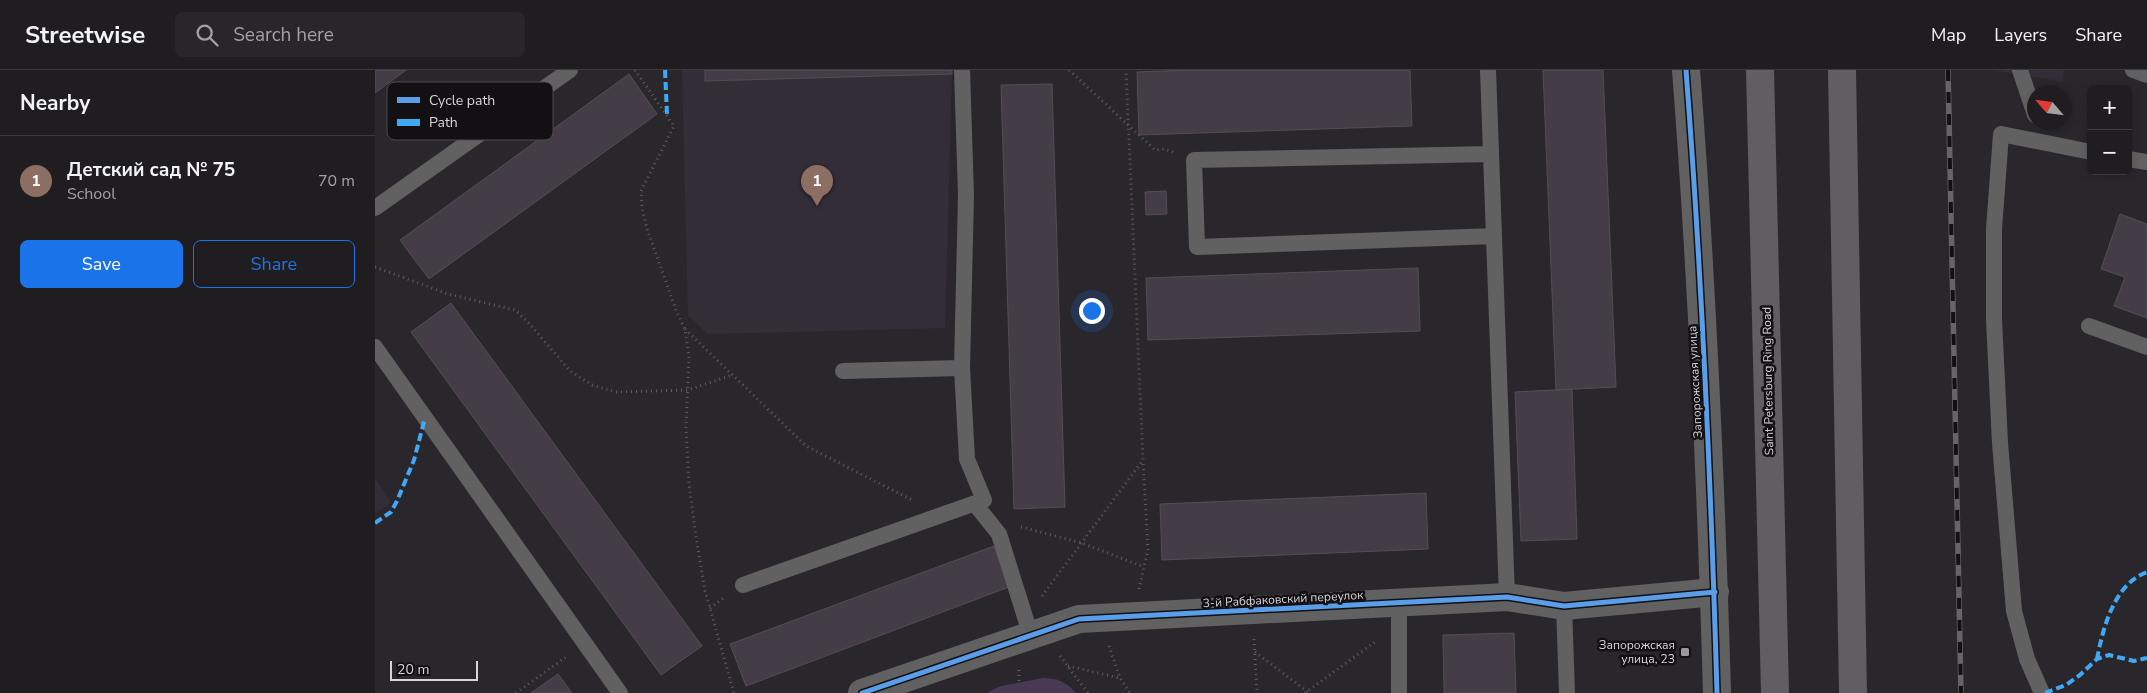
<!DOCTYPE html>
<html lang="en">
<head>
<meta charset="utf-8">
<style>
  :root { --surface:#201d21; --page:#28262a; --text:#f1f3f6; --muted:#a2a2a5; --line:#3d3b3f; --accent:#1a73e8 }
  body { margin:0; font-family:"Nunito Sans",sans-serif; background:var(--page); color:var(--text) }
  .controls { position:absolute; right:15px; top:15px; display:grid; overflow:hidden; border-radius:8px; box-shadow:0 2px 8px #0003 }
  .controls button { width:45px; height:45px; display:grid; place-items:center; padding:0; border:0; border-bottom:1px solid var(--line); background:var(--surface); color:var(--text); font:25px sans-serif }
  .compass { position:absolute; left:1652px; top:15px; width:45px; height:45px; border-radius:50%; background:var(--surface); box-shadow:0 2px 8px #0003; rotate:298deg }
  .scale { position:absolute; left:15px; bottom:12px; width:88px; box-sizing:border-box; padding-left:5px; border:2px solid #d8d5da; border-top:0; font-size:14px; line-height:18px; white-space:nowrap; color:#d8d5da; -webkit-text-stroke:4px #121013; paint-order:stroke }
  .you { position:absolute; left:716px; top:240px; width:18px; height:18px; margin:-12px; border:4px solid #fff; border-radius:50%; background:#1a73e8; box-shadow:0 0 0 8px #1a73e833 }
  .badge { display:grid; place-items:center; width:32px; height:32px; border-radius:50%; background:var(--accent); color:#fff; font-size:16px; font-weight:700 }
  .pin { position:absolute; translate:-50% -41px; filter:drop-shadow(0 1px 2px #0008) }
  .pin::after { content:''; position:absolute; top:26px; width:18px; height:15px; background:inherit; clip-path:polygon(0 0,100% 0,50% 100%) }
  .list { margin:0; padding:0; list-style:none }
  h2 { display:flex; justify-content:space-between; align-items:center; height:65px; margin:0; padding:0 20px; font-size:21px }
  h2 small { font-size:16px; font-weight:400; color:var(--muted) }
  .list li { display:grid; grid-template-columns:32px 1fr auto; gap:15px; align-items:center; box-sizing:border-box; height:90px; padding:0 20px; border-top:1px solid var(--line) }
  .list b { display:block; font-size:19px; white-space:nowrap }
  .list p { margin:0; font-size:16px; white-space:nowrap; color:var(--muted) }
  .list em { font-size:16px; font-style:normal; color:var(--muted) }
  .actions { display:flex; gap:10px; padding:15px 20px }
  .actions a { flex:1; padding:11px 0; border:1px solid var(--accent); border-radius:8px; text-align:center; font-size:18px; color:var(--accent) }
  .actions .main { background:var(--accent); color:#fff }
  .icon { flex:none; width:28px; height:28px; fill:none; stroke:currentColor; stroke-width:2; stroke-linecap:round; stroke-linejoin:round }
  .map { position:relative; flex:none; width:1772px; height:623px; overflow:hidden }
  header { display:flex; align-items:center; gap:30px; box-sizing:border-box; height:70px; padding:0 25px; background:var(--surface); border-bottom:1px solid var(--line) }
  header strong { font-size:24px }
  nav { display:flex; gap:28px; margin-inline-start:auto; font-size:18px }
  .search { width:350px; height:45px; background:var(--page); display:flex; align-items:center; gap:12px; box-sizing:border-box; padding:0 18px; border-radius:8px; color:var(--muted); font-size:19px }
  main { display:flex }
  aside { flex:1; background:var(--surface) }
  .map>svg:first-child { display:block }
</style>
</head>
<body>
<header>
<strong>Streetwise</strong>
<div class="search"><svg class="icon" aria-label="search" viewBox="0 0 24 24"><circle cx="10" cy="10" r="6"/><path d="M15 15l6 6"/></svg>Search here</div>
<nav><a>Map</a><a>Layers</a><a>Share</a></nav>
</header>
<main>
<aside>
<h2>Nearby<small></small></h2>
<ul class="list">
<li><span class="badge" style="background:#8d6e63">1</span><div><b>Детский сад № 75</b><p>School</p></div><em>70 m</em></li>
</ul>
<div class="actions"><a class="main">Save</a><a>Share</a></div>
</aside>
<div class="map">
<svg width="1772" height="623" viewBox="0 0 1772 623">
  <rect width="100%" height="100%" fill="#2a272c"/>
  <!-- built -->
  <path fill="#332d38" d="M307 0H577L570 258 333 264 313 246Z
    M1619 0H1689L1688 12Z
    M0 408 16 432 0 444Z"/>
  <!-- green -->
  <path fill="#493955" d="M668 608C683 608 691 612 701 623H612L626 616Z"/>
  <!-- building -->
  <path fill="#443d48" stroke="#524f53" d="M0 0H31L0 23Z
    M330 0H577V4L330 11Z
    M812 0H1035L1037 56 764 65 762 2Z
    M1168 0H1228L1241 317 1181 320Z
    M254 4 282 44 54 209 25 170Z
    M677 14 690 437 639 439 626 15Z
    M791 121 792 144 771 145 770 122Z
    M1745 144 1772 154V248L1739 236 1750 207 1726 199Z
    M1043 198 1045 261 773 270 771 208Z
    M76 233 327 576 286 605 36 262Z
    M1197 319 1202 469 1146 471 1140 322Z
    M1051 423 1053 479 787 490 785 434Z
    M619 476 634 517 371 616 355 574Z
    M1139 563 1141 623H1069L1068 565Z
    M183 604 197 623H156Z"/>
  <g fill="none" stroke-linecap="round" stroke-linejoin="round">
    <!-- path -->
    <path stroke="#5e5d5f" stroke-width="3" stroke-dasharray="1 4" stroke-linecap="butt" d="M260 0 299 56 266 121 267 138 272 159 301 240 310 259 314 286 311 357 314 414 321 467 330 521 359 623
      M694 0 780 80 789 79 798 82
      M0 197 73 224 140 240 153 252 195 301 217 315 242 322 313 320 357 305
      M310 259 431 376 539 431
      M646 457 707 473 769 497
      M764 519 773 480 768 391
      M667 526 768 390 751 0
      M335 538 350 527
      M879 569 882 623
      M734 576 745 608 755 623
      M880 582 933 622
      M685 586 713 623
      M693 596 745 608
      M644 600V612
      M141 623 191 587
      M930 623 1000 572"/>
    <!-- service -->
    <path stroke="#626162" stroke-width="16" d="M1113 0 1132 527
      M1645 0 1660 45
      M1758 0 1772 5
      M1116 84 819 90 822 177 1119 166
      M1753 89 1772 92
      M0 138 195 0
      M1714 256 1772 277
      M0 277 245 623
      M468 301 587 298
      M600 434 624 464 656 566
      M368 515 609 430 592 389 587 298 591 125 587 0
      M1024 533V623
      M1189 536 1192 623
      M1667 623 1652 589 1639 541 1625 373 1619 250V159L1626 64 1716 82"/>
    <!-- minor -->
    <path stroke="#626162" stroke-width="28" d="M487 623 704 549 1132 527 1189 536 1340 522"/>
    <!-- tertiary -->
    <path stroke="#626162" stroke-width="28" d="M1311 0C1327 207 1336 415 1342 623"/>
    <!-- motorway -->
    <path stroke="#605e62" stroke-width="28" d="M1385 0 1400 623
      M1467 0 1478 623"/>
    <defs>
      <path id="rail" d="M1573 0 1586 623"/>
    </defs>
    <!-- rail casing -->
    <use href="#rail" stroke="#666467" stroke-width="5.5"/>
    <!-- rail -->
    <use href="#rail" stroke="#121013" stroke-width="4" stroke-dasharray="11" stroke-linecap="butt"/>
    <!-- quiet -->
    <path stroke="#3fa9f5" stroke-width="4" stroke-dasharray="8 4" stroke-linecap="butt" d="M290 0 292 44
      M0 453 16 442 22 431 39 390 50 348
      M1722 589C1728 558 1739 514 1772 502
      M1670 623 1691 615 1705 605 1722 589 1734 585 1759 591 1772 588"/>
    <defs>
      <path id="cycleway" d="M1311 0C1327 207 1336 415 1342 623
        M487 623 704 549 1132 527 1189 536 1340 522"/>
    </defs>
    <!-- cycleway casing -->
    <use href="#cycleway" stroke="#121013" stroke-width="8"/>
    <!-- cycleway -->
    <use href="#cycleway" stroke="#5a9eea" stroke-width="5"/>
  </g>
  <!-- markers -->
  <rect fill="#9b989d" stroke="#121013" stroke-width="2" x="1305" y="577" width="10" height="10" rx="2.5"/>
  <g text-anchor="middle" stroke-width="5" stroke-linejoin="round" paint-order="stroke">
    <!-- street labels -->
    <g font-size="12" fill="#d8d5da" stroke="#121013">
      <text transform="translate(1393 311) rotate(-91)" y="4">Saint Petersburg Ring Road</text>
      <text transform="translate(1320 312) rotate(-93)" y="4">Запорожская улица</text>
      <text transform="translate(908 529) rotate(-3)" y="4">3-й Рабфаковский переулок</text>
    </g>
    <!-- poi labels -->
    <g font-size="12" fill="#d8d5da" stroke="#121013" text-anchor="end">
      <text x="1300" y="579">Запорожская<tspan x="1300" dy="14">улица, 23</tspan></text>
    </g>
  </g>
  <!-- legend -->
  <rect x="12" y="12" width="166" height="58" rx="8" fill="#121013" stroke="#4d4b4f" stroke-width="1"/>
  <rect x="22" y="27" width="23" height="6" fill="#5a9eea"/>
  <rect x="22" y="49" width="23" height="7" fill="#3fa9f5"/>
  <g font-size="14" fill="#d8d5da">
    <text x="54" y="35">Cycle path</text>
    <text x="54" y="57">Path</text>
  </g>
</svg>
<div class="controls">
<button>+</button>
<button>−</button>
</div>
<svg class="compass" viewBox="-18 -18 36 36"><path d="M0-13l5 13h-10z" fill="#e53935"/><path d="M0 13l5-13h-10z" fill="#a2a2a5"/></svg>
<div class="scale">20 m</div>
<div class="you"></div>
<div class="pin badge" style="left:442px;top:136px;background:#8d6e63">1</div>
</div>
</main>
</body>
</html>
